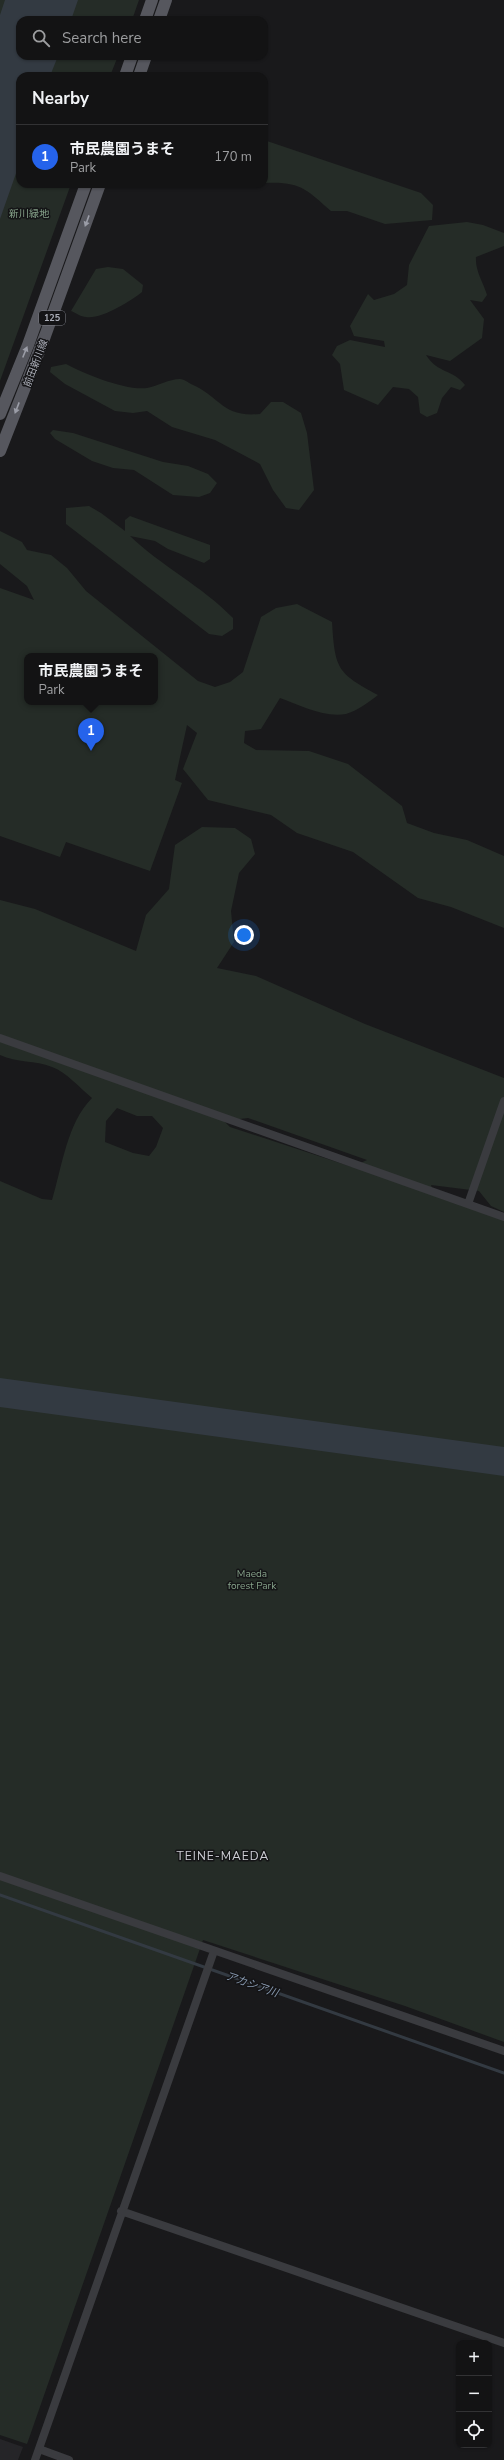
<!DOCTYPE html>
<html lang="en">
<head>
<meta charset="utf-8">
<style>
  :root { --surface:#131314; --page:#1c1c1d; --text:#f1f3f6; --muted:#9d9ea0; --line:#323234; --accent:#2563eb }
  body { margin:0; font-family:"Nunito Sans","Noto Sans JP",sans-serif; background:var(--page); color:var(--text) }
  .controls { position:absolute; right:12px; bottom:12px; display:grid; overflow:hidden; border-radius:8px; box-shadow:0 1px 3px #0004 }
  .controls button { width:36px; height:36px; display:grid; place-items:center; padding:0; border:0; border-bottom:1px solid var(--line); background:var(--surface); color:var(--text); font:20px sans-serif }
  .you { position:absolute; left:244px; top:935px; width:14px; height:14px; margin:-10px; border:3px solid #fff; border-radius:50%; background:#1a73e8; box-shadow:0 0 0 6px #1a73e833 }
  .badge { display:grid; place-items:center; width:26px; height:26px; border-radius:50%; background:var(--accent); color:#fff; font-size:13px; font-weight:700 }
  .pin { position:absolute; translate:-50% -33px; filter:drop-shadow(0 1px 2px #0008) }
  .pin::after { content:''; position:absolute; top:21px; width:14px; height:12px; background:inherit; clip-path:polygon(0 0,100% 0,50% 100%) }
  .popup { position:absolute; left:24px; top:653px; width:134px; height:52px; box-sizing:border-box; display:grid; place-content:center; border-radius:8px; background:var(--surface); filter:drop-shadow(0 1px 3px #0005); font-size:13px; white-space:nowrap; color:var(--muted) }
  .popup b { font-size:15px; color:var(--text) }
  .popup::after { content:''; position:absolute; left:50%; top:100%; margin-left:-8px; border:8px solid transparent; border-top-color:var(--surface) }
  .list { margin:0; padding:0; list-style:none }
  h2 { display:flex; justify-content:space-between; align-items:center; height:52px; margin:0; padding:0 16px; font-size:17px }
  h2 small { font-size:13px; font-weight:400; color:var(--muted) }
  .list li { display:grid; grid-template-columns:26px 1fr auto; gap:12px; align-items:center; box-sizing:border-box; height:64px; padding:0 16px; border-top:1px solid var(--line) }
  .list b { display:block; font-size:15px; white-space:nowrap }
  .list p { margin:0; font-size:13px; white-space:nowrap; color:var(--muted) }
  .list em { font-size:13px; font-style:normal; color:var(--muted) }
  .icon { flex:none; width:22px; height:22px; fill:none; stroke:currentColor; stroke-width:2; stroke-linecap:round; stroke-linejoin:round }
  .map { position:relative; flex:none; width:504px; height:2460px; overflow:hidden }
  .search { position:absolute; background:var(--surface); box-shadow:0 1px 3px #0004; left:16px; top:16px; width:252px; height:44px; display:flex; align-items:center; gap:10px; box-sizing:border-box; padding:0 14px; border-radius:12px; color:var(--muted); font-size:15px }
  .panel { position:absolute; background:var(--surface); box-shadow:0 1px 3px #0004; left:16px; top:72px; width:252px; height:116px; border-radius:12px }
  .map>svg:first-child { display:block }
</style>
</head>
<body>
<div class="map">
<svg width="504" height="2460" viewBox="0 0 504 2460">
  <rect width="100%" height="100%" fill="#19191b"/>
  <!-- built -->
  <path fill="#252528" d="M0 2439 23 2447 18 2460H0Z"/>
  <!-- green -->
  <path fill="#252c27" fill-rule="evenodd" d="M0 0H139L132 20H20V56H118L110 76H20V184H71L0 381Z
    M264 140 421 193 433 205 432 220 385 224 347 211H331C306 189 300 181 264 183Z
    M467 222 483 225 504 233V246L476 257C475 271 483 281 487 295L482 302 470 300 484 319 482 338 450 361 426 355C438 374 453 369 465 385L460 390 451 387 442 398 437 413 427 417 420 413 418 397 409 389 393 387 378 405 344 390 340 364 332 355 337 346 350 340 385 347 384 341 354 336 350 326 368 294 374 300 394 294 407 285 409 265 429 226Z
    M108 267 123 269 143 285 142 292C131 301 100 320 86 317 81 317 76 313 71 311L96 269Z
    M66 364C85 374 126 391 147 388 158 386 169 379 180 379 183 379 188 382 191 384 220 396 222 418 260 414L271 402H283L301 413 307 433 314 490 299 510 286 508 273 490 260 464 215 440 172 427 147 411 133 413 115 411 65 384 50 372 51 367Z
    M53 430 73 433 163 462 188 466 208 474 217 483 210 493 199 497 173 495 134 470 113 468 92 461 55 439 50 433Z
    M89 506 101 513 125 531V520L130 516 210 545V559L204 563 168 549 155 541 130 536C161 566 202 586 233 618V629L222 636 209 634 66 524V508Z
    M0 531 22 542 27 550 51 555 67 568 86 591 198 681 215 687 230 682 243 672 261 617 276 608 297 604 332 622C335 669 337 673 378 695 369 702 357 711 346 714 324 718 300 705 280 698L261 729 245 731 244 743 256 750 309 751 348 764 402 806 407 823 434 833 467 840 504 856V928L451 907 418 898 353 852 297 833 271 815 208 800 183 769 197 733 187 725 175 780 182 783 150 871 66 842 60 857 0 836V588L34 600 27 586 0 564ZM27 656H155V702H27Z
    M202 827 235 828 251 839 255 854 239 873 231 911 234 942 217 968 256 976 365 1024 504 1078V1212L491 1206 479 1191 431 1185 434 1193 504 1214V2042L405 2006 203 1940 27 2444 0 2435V1181L42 1199 52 1200C62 1167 67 1123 92 1098 80 1088 66 1072 52 1067 35 1060 17 1063 0 1055V900L35 909 136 951 146 915 169 889 175 845ZM117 1108 137 1116H152L163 1128 156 1147 149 1156 133 1153 105 1142 106 1121ZM248 1118 367 1160 352 1167 230 1127 224 1121Z"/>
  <!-- water -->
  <path fill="#333a42" d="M5 0H78L71 20H20V56H58L50 76H20V162L0 219V15Z
    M0 1378 504 1447V1476L0 1407Z"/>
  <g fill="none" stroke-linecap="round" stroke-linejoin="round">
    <!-- stream -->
    <path stroke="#333a42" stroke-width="3" d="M0 1895 504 2073"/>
    <!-- minor -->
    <path stroke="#3a3b3f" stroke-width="8" d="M0 1038 504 1217
      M468 1204 504 1101
      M0 1876 504 2051
      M121 2211 504 2343
      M39 2449 69 2460
      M35 2460 214 1951"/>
    <!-- primary -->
    <path stroke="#56575e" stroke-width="12" d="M145 20 152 0
      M159 20 166 0
      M125 76 132 56
      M139 76 146 56
      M0 414 28 345 86 184
      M0 451 45 336 100 184"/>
  </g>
  <!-- one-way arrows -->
  <defs><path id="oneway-solid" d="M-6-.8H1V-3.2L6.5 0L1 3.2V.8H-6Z"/></defs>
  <g fill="#9b9da7">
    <use href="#oneway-solid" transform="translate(87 221) rotate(110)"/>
    <use href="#oneway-solid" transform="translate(25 352) rotate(-68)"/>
    <use href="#oneway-solid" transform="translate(17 408) rotate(111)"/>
  </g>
  <g text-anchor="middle" stroke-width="3" stroke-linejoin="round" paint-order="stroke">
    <!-- shield labels -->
    <rect fill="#141416" stroke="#7e8088" stroke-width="1" x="39" y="311" width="26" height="14" rx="3"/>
    <g font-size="9" font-weight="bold" fill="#acafb9">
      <text x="52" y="321">125</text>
    </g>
    <!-- park labels -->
    <g font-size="10" fill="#86a28a" stroke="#141416">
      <text x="29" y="217">新川緑地</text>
      <text x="252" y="1577">Maeda<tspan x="252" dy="12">forest Park</tspan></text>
    </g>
    <!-- street labels -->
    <g font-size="10" fill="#acafb9" stroke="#141416">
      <text transform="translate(35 363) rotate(-69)" y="4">前田新川線</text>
    </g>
    <!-- water labels -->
    <g font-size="11" font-style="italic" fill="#8799b0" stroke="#141416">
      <text transform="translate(252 1984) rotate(19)" y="4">アカシア川</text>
    </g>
    <!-- quarter labels -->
    <g font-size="12" letter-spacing="1" fill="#cdced5" stroke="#141416">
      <text x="223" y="1860">TEINE-MAEDA</text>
    </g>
  </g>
</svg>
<div class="controls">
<button>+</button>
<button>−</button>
<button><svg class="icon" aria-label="locate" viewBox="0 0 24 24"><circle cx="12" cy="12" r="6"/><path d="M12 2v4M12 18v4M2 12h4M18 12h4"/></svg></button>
</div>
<div class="you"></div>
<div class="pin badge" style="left:91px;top:751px">1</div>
<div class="popup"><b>市民農園うまそ</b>Park</div>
<div class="search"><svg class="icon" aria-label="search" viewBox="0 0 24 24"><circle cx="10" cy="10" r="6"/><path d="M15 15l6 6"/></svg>Search here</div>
<section class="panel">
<h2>Nearby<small></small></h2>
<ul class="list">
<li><span class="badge">1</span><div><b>市民農園うまそ</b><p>Park</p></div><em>170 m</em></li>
</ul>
</section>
</div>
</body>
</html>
